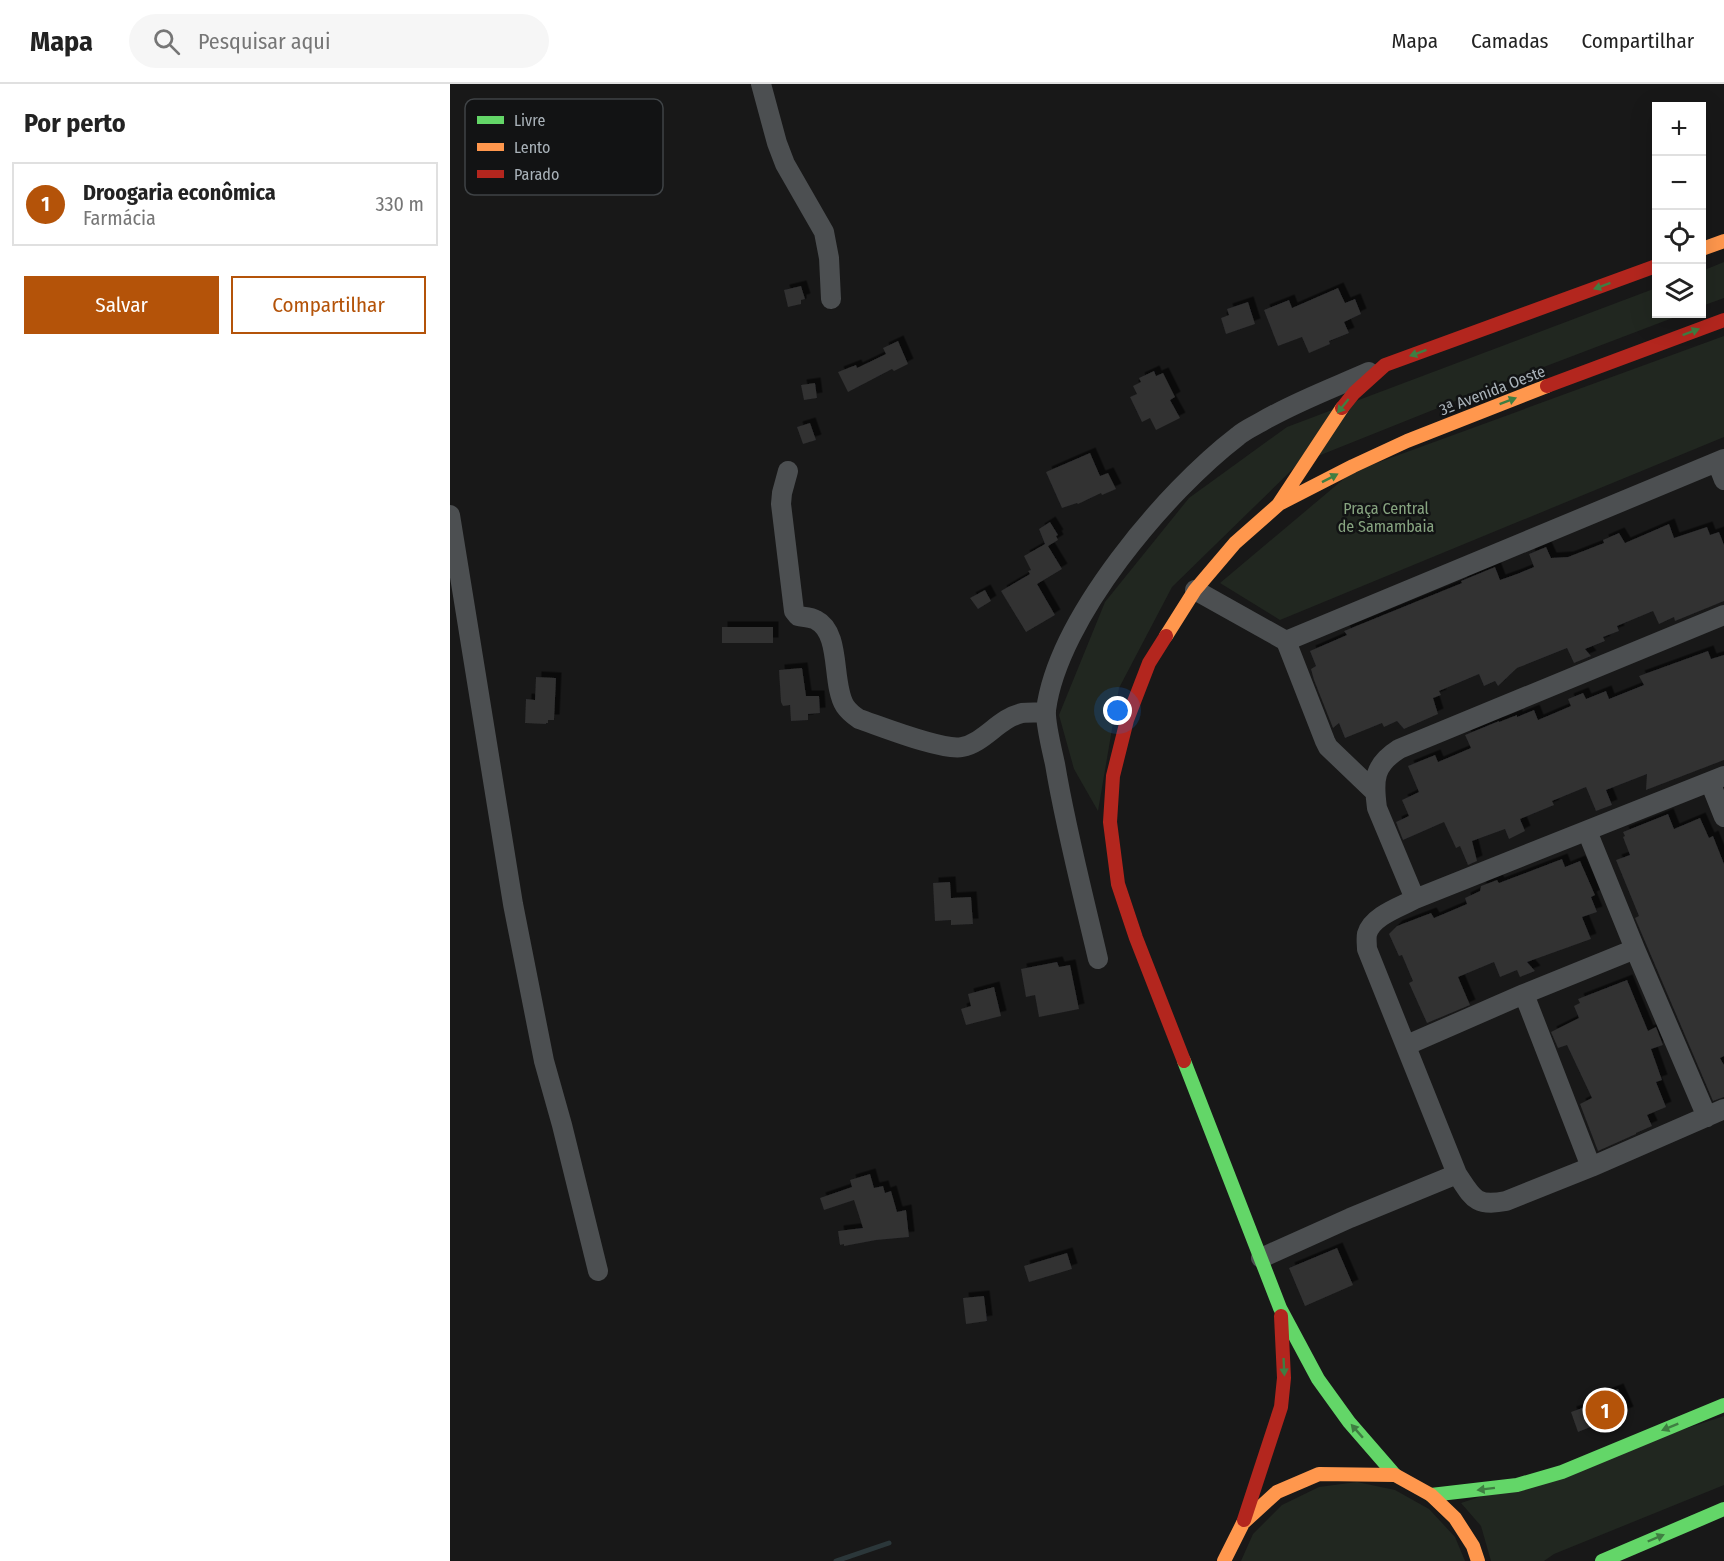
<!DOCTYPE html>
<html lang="pt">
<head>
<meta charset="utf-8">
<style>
  :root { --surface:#fff; --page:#f6f6f6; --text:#222; --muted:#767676; --line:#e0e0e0; --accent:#b45309 }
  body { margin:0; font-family:"Fira Sans Condensed",sans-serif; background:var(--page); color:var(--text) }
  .controls { position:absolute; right:18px; top:18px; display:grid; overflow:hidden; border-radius:0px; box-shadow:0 6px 24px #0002 }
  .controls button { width:54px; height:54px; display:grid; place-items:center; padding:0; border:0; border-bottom:2px solid var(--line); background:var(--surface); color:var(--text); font:30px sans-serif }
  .you { position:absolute; left:668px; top:627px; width:21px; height:21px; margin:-15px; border:4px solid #fff; border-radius:50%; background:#1a73e8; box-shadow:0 0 0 9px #1a73e833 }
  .badge { display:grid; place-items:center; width:39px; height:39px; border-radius:50%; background:var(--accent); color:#fff; font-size:20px; font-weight:700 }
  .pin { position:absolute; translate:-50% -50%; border:3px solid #fff; box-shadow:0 2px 6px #0006 }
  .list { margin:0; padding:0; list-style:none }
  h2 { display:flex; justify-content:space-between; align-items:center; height:78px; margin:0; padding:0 24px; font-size:26px }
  h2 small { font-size:20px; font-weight:400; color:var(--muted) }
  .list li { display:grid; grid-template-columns:39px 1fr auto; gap:18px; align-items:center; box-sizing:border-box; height:84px; margin:0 12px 12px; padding:0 12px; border:2px solid var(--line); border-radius:0px }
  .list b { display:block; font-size:22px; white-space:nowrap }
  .list p { margin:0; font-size:20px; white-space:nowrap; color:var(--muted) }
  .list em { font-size:20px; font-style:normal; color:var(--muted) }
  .actions { display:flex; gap:12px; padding:18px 24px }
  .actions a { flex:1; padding:14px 0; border:2px solid var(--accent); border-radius:0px; text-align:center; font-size:21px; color:var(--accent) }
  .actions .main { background:var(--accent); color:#fff }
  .icon { flex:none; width:33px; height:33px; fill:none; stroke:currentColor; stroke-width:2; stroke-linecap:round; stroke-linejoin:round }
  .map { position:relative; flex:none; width:1274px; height:1477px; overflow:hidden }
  header { display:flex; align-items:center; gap:36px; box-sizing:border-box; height:84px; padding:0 30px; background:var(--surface); border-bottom:2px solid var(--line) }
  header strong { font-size:28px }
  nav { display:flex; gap:33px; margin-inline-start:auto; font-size:21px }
  .search { width:420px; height:54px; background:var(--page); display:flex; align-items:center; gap:15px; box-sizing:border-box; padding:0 21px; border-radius:33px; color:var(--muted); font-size:22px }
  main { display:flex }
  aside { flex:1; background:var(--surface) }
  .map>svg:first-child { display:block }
</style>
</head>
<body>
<header>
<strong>Mapa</strong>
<div class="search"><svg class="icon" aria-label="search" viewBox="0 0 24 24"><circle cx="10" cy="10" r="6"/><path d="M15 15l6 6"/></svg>Pesquisar aqui</div>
<nav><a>Mapa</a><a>Camadas</a><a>Compartilhar</a></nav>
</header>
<main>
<aside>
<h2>Por perto<small></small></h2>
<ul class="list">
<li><span class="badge">1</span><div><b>Droogaria econômica</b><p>Farmácia</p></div><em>330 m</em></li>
</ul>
<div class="actions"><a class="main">Salvar</a><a>Compartilhar</a></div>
</aside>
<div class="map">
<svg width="1274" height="1477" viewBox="0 0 1274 1477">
  <defs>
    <filter id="shadow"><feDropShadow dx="5.5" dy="-5.5" stdDeviation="0" flood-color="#0009"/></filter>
  </defs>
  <rect width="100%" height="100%" fill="#181818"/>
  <!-- green -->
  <path fill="#212720" d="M1274 178V214L1252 222V187Z
    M1206 204V230H1233L1023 310 848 380 722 503 669 604 648 727 624 685 609 631 655 518 739 414 837 343Z
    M1274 252V353L830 536 770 499 902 388Z
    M1274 1332V1401L1104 1470 1094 1477H1041L1031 1442 1011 1419Z
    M907 1398 945 1406 979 1425 1005 1453 1015 1477H791L803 1450 832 1421 869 1403Z"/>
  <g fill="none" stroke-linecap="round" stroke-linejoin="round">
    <!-- stream -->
    <path stroke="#2b373a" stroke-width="5" d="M386 1477 439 1459"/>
  </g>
  <!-- building -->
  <path fill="#313132" filter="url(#shadow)" d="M351 202 355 215 351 216V220L338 223 334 206Z
    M888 204 895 219 905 215 911 230 894 238 899 249 879 257 880 260 859 269 852 253 828 262 814 226 839 216 842 224Z
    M798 218 805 240 776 250 771 234 779 231 777 225Z
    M448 257 458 280 444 287 442 285 398 308 388 288 406 281 407 284 436 270 433 264Z
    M704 287 706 292 713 289 725 313 720 316 730 334 706 346 700 334 692 338 680 313 687 310 683 302 691 298 689 294Z
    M365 299 367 314 354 316 351 301Z
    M360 339 366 356 353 360 347 343Z
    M640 369 650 392 658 389 666 405 652 411 651 409 628 420 627 419 612 424 596 388Z
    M600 438 608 451 606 452 608 456 598 462 612 485 587 500 605 531 576 548 551 507 580 490 578 487 581 486 574 472 595 460 589 445Z
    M1219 440 1224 454 1257 443 1260 451 1269 448 1274 461V517L1225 537 1224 533 1209 540 1203 527 1167 542 1169 547 1153 553 1155 557 1135 565 1141 572 1124 579 1117 564 1067 584 1048 602 1045 597 1034 602 1029 590 989 607 991 611 983 614 988 630 954 645 947 637 934 643 932 639 895 654 889 639 883 644 864 596 861 585 866 582 860 567 897 551 894 547 1012 499 1011 497 1045 483 1050 496 1067 490 1084 483 1079 470 1096 463 1101 474 1118 473 1154 459 1153 456 1169 449 1175 459Z
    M535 506 541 517 528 525 520 514Z
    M272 543H323V559H272Z
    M1258 567 1261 575 1274 571V676L1196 706 1197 690 1156 706 1162 721 1146 727 1136 703 1102 717 1104 721 1070 735 1075 747 1059 755 1055 745 1022 757 1027 777 1018 781 1010 762 1006 764 994 738 953 756 946 738 959 732 952 716 969 708 958 682 985 671 988 678 1021 664 1015 651 1049 637V638L1067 631V633L1084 626 1088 636 1121 622 1118 615 1133 609 1136 615 1156 607 1159 615 1194 601 1189 592Z
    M352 584 356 612H369L370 629 358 630V636L341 637 340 621 333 622 331 618 329 586Z
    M86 593 106 594 104 636H98V639H96V640L75 639 76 615 85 616Z
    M1218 730 1224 745 1250 734 1259 754 1263 752 1274 780V972L1270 974 1274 981V1013L1263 1017 1185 834 1189 832 1166 776 1180 771 1173 753 1175 752 1173 748Z
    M1112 775 1115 783 1130 777 1145 811 1141 813 1147 828 1132 833 1141 855 1077 878 1085 887 1070 893 1067 886 1050 893 1044 878 1008 893 1020 921 977 939 959 899 963 897 952 871 949 872 939 850 947 842 981 829 984 834 1017 820 1015 814 1030 807 1031 802 1047 796 1049 799Z
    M500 798 501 814 521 813 523 840 501 841V836L485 837 483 799Z
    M607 878 609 883 620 881 629 925 589 933 585 911 576 913 571 885Z
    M1177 896 1198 947 1206 943 1213 961 1201 965 1212 996 1206 998 1216 1023 1197 1031 1202 1042 1186 1049V1050L1148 1067 1130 1020 1142 1014 1117 961 1108 964 1101 948 1129 934 1124 922 1130 919 1128 915Z
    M544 903 551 932 516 941 511 925 521 922 518 910Z
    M420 1090 424 1104 433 1102 435 1109 441 1107 447 1128 456 1126 459 1153 426 1156 394 1162V1160L390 1161 388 1147 413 1144 404 1116 374 1126 370 1114 402 1103 400 1096Z
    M887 1164 903 1201 855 1222 839 1184Z
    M617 1169 622 1185 579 1198 574 1182Z
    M534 1212 537 1237 516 1240 513 1214Z
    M1168 1305 1178 1328 1128 1348 1121 1328 1146 1319 1144 1314Z"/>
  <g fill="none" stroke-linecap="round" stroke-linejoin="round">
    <!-- street -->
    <path stroke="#4c4f51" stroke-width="20" d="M311 0 327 59 335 80 374 148 379 174 381 215
      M1267 378 1274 396
      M338 387 332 409 331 420 344 527 348 532C353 533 361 533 366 536 392 549 381 600 395 622 399 628 403 631 409 635 430 642 492 667 512 663 534 659 549 634 572 629 580 628 588 629 596 628
      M0 431 63 820 94 977 112 1041 148 1187
      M745 506 836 557 1274 375
      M836 557 875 657 878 663 925 708
      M1274 692 965 815C950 823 922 832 917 850 916 855 917 861 917 865L1007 1090C1023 1114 1025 1123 1056 1117L1141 1083 1274 1025
      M1260 698 1274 733
      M1137 747 1185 865 1257 1033
      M965 815 927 724C923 695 924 681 949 665L1274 531
      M648 875C633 810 616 746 605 680 602 666 595 639 596 626 608 534 716 407 788 352 795 346 804 342 811 338 845 318 883 304 919 288
      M1074 910 1141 1083
      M957 961 1074 910 1185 865
      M811 1174 900 1134 1007 1090"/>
    <!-- fast -->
    <path stroke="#63d668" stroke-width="14" d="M734 977 830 1224 868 1295 899 1338 945 1391
      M981 1411 1067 1401 1112 1388 1274 1321
      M1152 1477 1274 1425"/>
    <!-- slow -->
    <path stroke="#ff974d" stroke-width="14" d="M1252 165 1274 157
      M829 420 903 382 957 357 1097 302
      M716 552 745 506 785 459 828 421 892 324
      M774 1477 793 1439 827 1408 869 1390 945 1391 981 1411 1005 1434 1023 1462 1028 1477"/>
    <!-- jam -->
    <path stroke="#b3261e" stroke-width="14" d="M1097 302 1274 236
      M892 324 904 309 935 281 1206 182
      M716 552 699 579 677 636 663 692 660 738 668 800 686 854 734 977
      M794 1436 831 1323 834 1294 831 1232"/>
  </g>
  <!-- one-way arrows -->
  <defs><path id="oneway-solid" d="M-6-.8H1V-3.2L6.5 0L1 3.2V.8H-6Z" transform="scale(1.5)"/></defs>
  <g fill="#3f7e42">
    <use href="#oneway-solid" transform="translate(1152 202) rotate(160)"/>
    <use href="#oneway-solid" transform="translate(1241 248) rotate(-21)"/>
    <use href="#oneway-solid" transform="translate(968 269) rotate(160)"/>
    <use href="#oneway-solid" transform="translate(1058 317) rotate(-21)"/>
    <use href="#oneway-solid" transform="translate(893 322) rotate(129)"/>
    <use href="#oneway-solid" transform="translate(880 394) rotate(-27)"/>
    <use href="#oneway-solid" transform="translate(834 1283) rotate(87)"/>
    <use href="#oneway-solid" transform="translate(1220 1343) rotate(158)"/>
    <use href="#oneway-solid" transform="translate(907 1347) rotate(-131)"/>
    <use href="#oneway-solid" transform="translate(1036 1405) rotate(173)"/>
    <use href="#oneway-solid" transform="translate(1206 1454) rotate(-23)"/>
  </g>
  <g text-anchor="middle" stroke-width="5" stroke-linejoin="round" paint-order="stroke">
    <!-- street labels -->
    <g font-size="16" fill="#a9b2b9" stroke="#121314">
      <text transform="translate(1042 306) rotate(-21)" y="6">3ª Avenida Oeste</text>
    </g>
    <!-- park labels -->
    <g font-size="16" fill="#87a480" stroke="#121314">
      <text x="936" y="430">Praça Central<tspan x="936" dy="18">de Samambaia</tspan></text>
    </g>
  </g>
  <!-- legend -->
  <rect x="15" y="15" width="198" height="96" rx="9" fill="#121314" stroke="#3f4346" stroke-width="1.5"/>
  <rect x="27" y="32" width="27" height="8" fill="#63d668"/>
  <rect x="27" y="59" width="27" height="8" fill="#ff974d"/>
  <rect x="27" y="86" width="27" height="8" fill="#b3261e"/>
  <g font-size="16" fill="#a9b2b9">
    <text x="64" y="42">Livre</text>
    <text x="64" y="69">Lento</text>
    <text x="64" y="96">Parado</text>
  </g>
</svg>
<div class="controls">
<button>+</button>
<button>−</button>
<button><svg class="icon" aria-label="locate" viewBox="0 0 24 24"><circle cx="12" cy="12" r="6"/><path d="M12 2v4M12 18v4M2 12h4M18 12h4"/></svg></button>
<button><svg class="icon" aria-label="layers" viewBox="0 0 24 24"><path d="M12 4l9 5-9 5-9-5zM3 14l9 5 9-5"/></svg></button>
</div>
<div class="you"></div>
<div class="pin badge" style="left:1155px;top:1326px">1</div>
</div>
</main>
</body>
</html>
